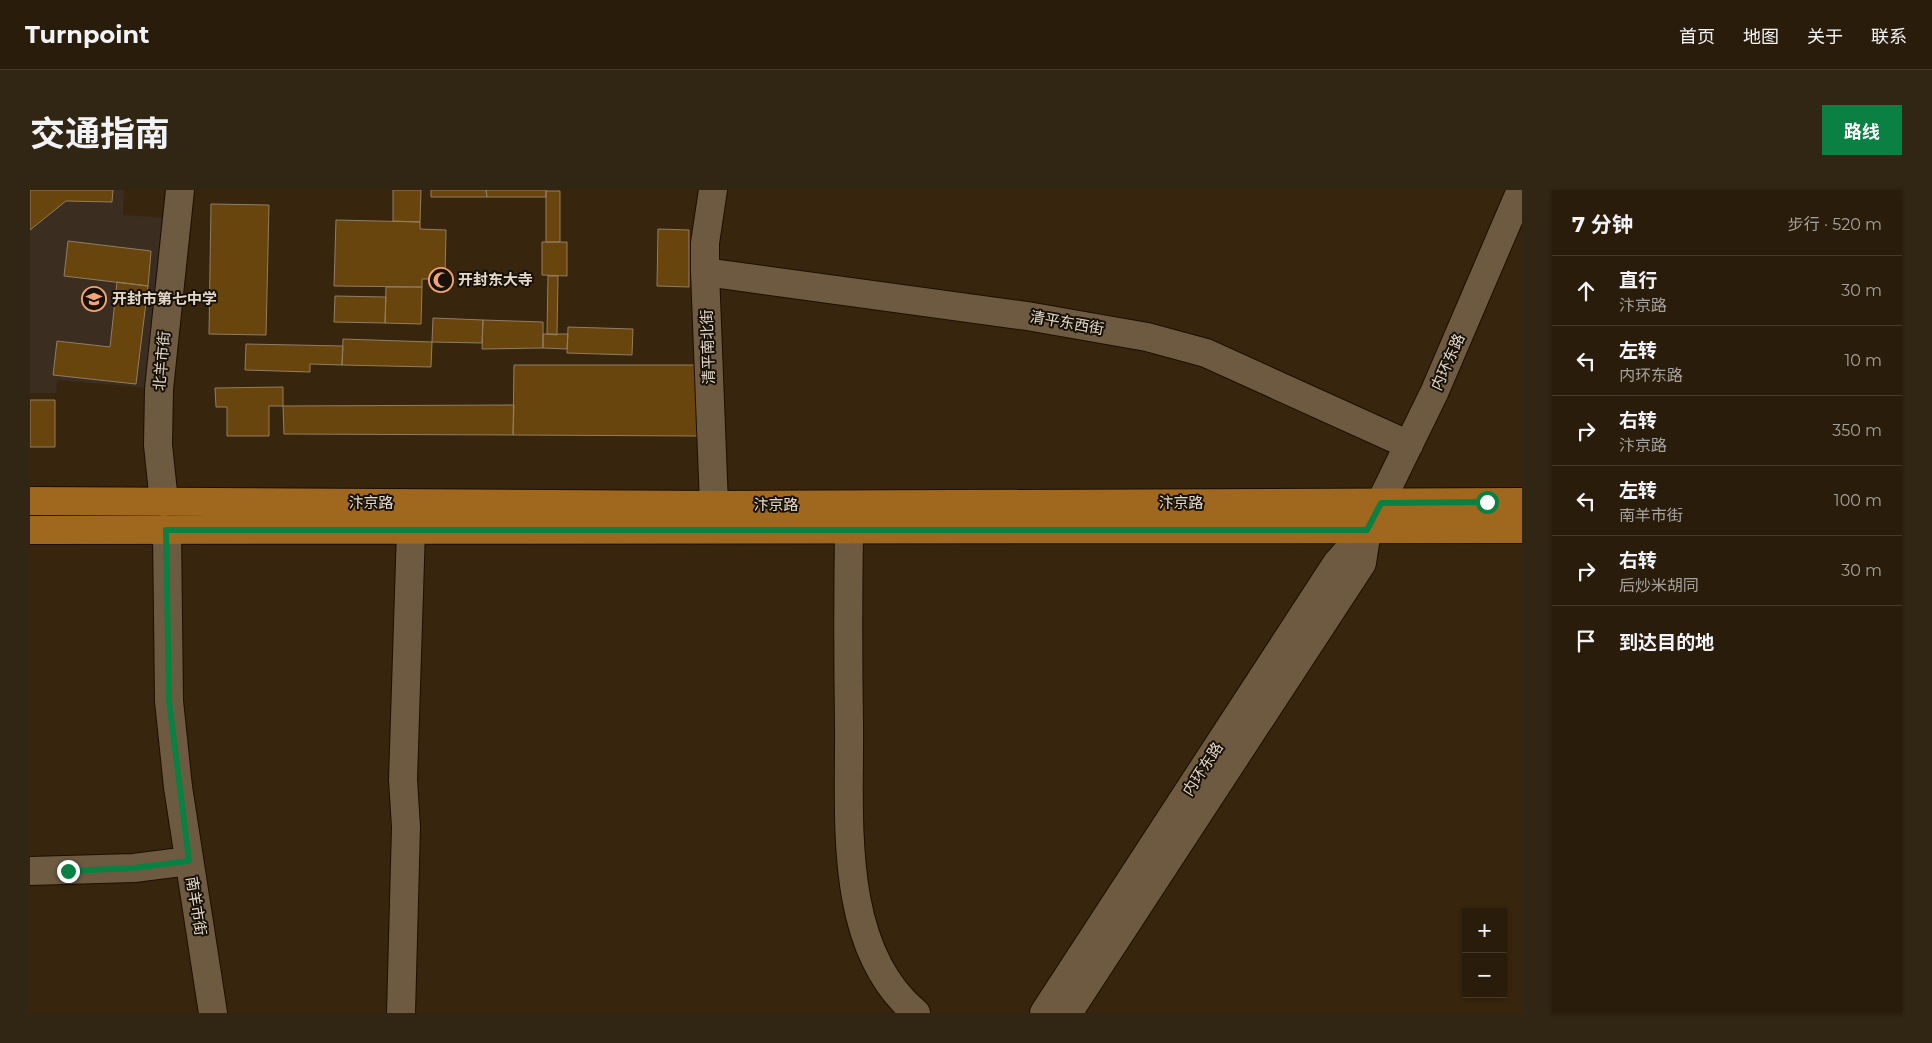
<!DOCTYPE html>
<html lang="zh">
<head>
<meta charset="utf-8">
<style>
  :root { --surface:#291c0a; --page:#312513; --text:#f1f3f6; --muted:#a5a19c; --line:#453a2b; --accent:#0b8043 }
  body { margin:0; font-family:Montserrat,"Noto Sans SC",sans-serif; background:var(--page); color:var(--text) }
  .controls { position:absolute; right:15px; bottom:15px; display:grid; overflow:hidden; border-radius:0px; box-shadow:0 1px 4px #0004 }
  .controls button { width:45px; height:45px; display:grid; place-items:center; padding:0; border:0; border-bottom:1px solid var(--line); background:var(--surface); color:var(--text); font:25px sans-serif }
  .stop { position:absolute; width:15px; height:15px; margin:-11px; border:4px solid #0b8043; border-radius:50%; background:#fff }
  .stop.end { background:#0b8043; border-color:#fff; box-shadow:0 1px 5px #0008 }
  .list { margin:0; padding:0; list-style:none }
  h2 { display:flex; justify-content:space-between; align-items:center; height:65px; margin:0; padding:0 20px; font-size:21px }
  h2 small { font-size:16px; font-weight:400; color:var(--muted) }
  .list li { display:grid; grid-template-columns:32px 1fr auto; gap:15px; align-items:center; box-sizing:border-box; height:70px; padding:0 20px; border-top:1px solid var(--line) }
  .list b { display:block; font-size:19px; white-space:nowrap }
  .list p { margin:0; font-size:16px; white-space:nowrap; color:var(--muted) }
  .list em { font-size:16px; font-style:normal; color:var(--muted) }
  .icon { flex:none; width:28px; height:28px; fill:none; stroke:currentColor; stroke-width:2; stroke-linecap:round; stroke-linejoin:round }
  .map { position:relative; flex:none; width:1492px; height:823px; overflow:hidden; border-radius:0px }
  header { display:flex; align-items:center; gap:30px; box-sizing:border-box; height:70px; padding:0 25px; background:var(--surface); border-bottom:1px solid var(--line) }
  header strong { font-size:24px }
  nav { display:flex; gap:28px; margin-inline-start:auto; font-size:18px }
  .intro { display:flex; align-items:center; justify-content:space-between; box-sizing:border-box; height:120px; padding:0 30px }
  h1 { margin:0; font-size:35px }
  .button { padding:12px 22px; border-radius:0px; background:var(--accent); color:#fff; font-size:18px; font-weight:700 }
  main { display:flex; gap:30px; padding:0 30px }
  aside { flex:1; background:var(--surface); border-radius:0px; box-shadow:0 1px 4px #0004 }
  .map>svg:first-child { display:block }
</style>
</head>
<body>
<header>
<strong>Turnpoint</strong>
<nav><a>首页</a><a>地图</a><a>关于</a><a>联系</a></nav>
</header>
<div class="intro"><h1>交通指南</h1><a class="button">路线</a></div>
<main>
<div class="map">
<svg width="1492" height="823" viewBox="0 0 1492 823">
  <rect width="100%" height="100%" fill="#37260d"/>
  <!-- education -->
  <path fill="#3b2e20" d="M0 0H94L93 25 136 28 119 198 27 190 26 203H0Z"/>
  <!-- building -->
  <path fill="#68450c" stroke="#927d63" d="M0 0H83L82 12 36 11 0 40Z
    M363 0H391L390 32 363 31Z
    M401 0H456L457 7H401Z
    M456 0H516V7H457Z
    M516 1H530V52H516Z
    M181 14 239 15 236 145 179 144Z
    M306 30 390 32V39L416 40 415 89H392V97L304 96Z
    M628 39 659 40V97L627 96Z
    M38 51 121 61 118 96 34 86Z
    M512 52H537V86L512 85Z
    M518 86H528L527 145 517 144Z
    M87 92 118 96 106 194 23 185 27 151 80 157Z
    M356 97H392L391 134 355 133Z
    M305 106 356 107 355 133 304 132Z
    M403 128 453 130 452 153 402 152Z
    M453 130 513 132V158L452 159Z
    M538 137 603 139 602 165 537 163Z
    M513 144H538L537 159 513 158Z
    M313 149 402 152 401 177 312 175Z
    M216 154 313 156 312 175 280 174V182L215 180Z
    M484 175H667V246L483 245Z
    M253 197V216H239V246H197V217H186L185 198Z
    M0 210H25V257H0Z
    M484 215 483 245 254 244 253 216Z"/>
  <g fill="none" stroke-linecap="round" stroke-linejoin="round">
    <defs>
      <path id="minor" d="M683 0 675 53V82L684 315
        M675 82 997 126 1117 147 1176 163 1379 255
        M134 312 128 255 129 199 150 0
        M137 340 139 511 148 597 183 823
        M819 341C818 405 818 470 819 534 820 628 807 757 886 823
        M0 681 104 678 159 671
        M371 823 376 637 373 590 381 340
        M1014 823 1307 373 1337 340
        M1038 823 1332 373 1337 340 1404 203 1491 0"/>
      <path id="major" d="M0 311 684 315 1492 312
        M0 340 1492 339"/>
    </defs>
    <!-- minor casing -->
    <use href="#minor" stroke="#1e0e00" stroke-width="30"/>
    <!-- major casing -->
    <use href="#major" stroke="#1e0e00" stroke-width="30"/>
    <!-- minor -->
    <use href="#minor" stroke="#6e5a41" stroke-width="28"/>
    <!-- major -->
    <use href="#major" stroke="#a0681f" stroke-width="28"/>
  </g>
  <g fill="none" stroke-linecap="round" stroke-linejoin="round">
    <!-- route -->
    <path stroke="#0b8043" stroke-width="6" d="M38 681 104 678 159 671 139 511 136 340H1337L1351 313 1457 312"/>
  </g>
  <!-- icons -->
  <defs>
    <symbol id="mosque-ring" viewBox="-11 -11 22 22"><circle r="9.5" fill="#181107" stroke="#f0a278" stroke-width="1.5"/><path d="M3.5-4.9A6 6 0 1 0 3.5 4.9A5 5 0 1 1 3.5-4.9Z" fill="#f0a278"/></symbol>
    <symbol id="school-ring" viewBox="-11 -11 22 22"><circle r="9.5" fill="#181107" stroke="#f0a278" stroke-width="1.5"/><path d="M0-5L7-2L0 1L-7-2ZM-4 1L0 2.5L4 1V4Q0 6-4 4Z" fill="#f0a278"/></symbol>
  </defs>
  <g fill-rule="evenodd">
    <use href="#mosque-ring" x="397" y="76" width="28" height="28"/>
    <use href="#school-ring" x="50" y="95" width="28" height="28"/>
  </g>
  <g text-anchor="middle" stroke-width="4" stroke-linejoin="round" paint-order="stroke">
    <!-- poi labels -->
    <g font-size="15" font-weight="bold" fill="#e4d8ca" stroke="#181107" text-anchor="start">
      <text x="428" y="95">开封东大寺</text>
      <text x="82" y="114">开封市第七中学</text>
    </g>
    <!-- street labels -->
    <g font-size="15" fill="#e4d8ca" stroke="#181107">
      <text transform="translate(1037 133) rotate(10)" y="5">清平东西街</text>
      <text transform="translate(678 157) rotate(-92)" y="5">清平南北街</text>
      <text transform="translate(132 171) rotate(-85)" y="5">北羊市街</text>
      <text transform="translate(1418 172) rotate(-66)" y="5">内环东路</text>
      <text x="341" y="318">汴京路</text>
      <text x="1151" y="318">汴京路</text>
      <text x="746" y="320">汴京路</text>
      <text transform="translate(1173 579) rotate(-57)" y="5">内环东路</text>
      <text transform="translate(166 716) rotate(81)" y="5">南羊市街</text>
    </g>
  </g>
</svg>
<div class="controls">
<button>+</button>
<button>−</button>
</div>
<div class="stop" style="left:1457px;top:312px"></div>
<div class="stop end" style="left:38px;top:681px"></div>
</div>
<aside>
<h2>7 分钟<small>步行 · 520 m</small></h2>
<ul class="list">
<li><svg class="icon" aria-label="ahead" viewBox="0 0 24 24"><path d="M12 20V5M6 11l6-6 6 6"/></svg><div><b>直行</b><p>汴京路</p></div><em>30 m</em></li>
<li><svg class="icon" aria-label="left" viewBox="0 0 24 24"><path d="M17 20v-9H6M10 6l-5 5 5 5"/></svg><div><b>左转</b><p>内环东路</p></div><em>10 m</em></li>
<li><svg class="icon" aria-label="right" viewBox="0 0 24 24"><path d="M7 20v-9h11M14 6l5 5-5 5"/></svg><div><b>右转</b><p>汴京路</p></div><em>350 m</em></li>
<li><svg class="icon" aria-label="left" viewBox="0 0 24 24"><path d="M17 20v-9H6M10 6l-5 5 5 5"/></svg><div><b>左转</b><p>南羊市街</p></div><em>100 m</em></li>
<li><svg class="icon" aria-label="right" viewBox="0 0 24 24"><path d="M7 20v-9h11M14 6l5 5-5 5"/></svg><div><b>右转</b><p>后炒米胡同</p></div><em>30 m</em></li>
<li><svg class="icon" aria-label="arrive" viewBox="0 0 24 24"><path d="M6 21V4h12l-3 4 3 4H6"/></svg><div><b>到达目的地</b></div></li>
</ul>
</aside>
</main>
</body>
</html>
